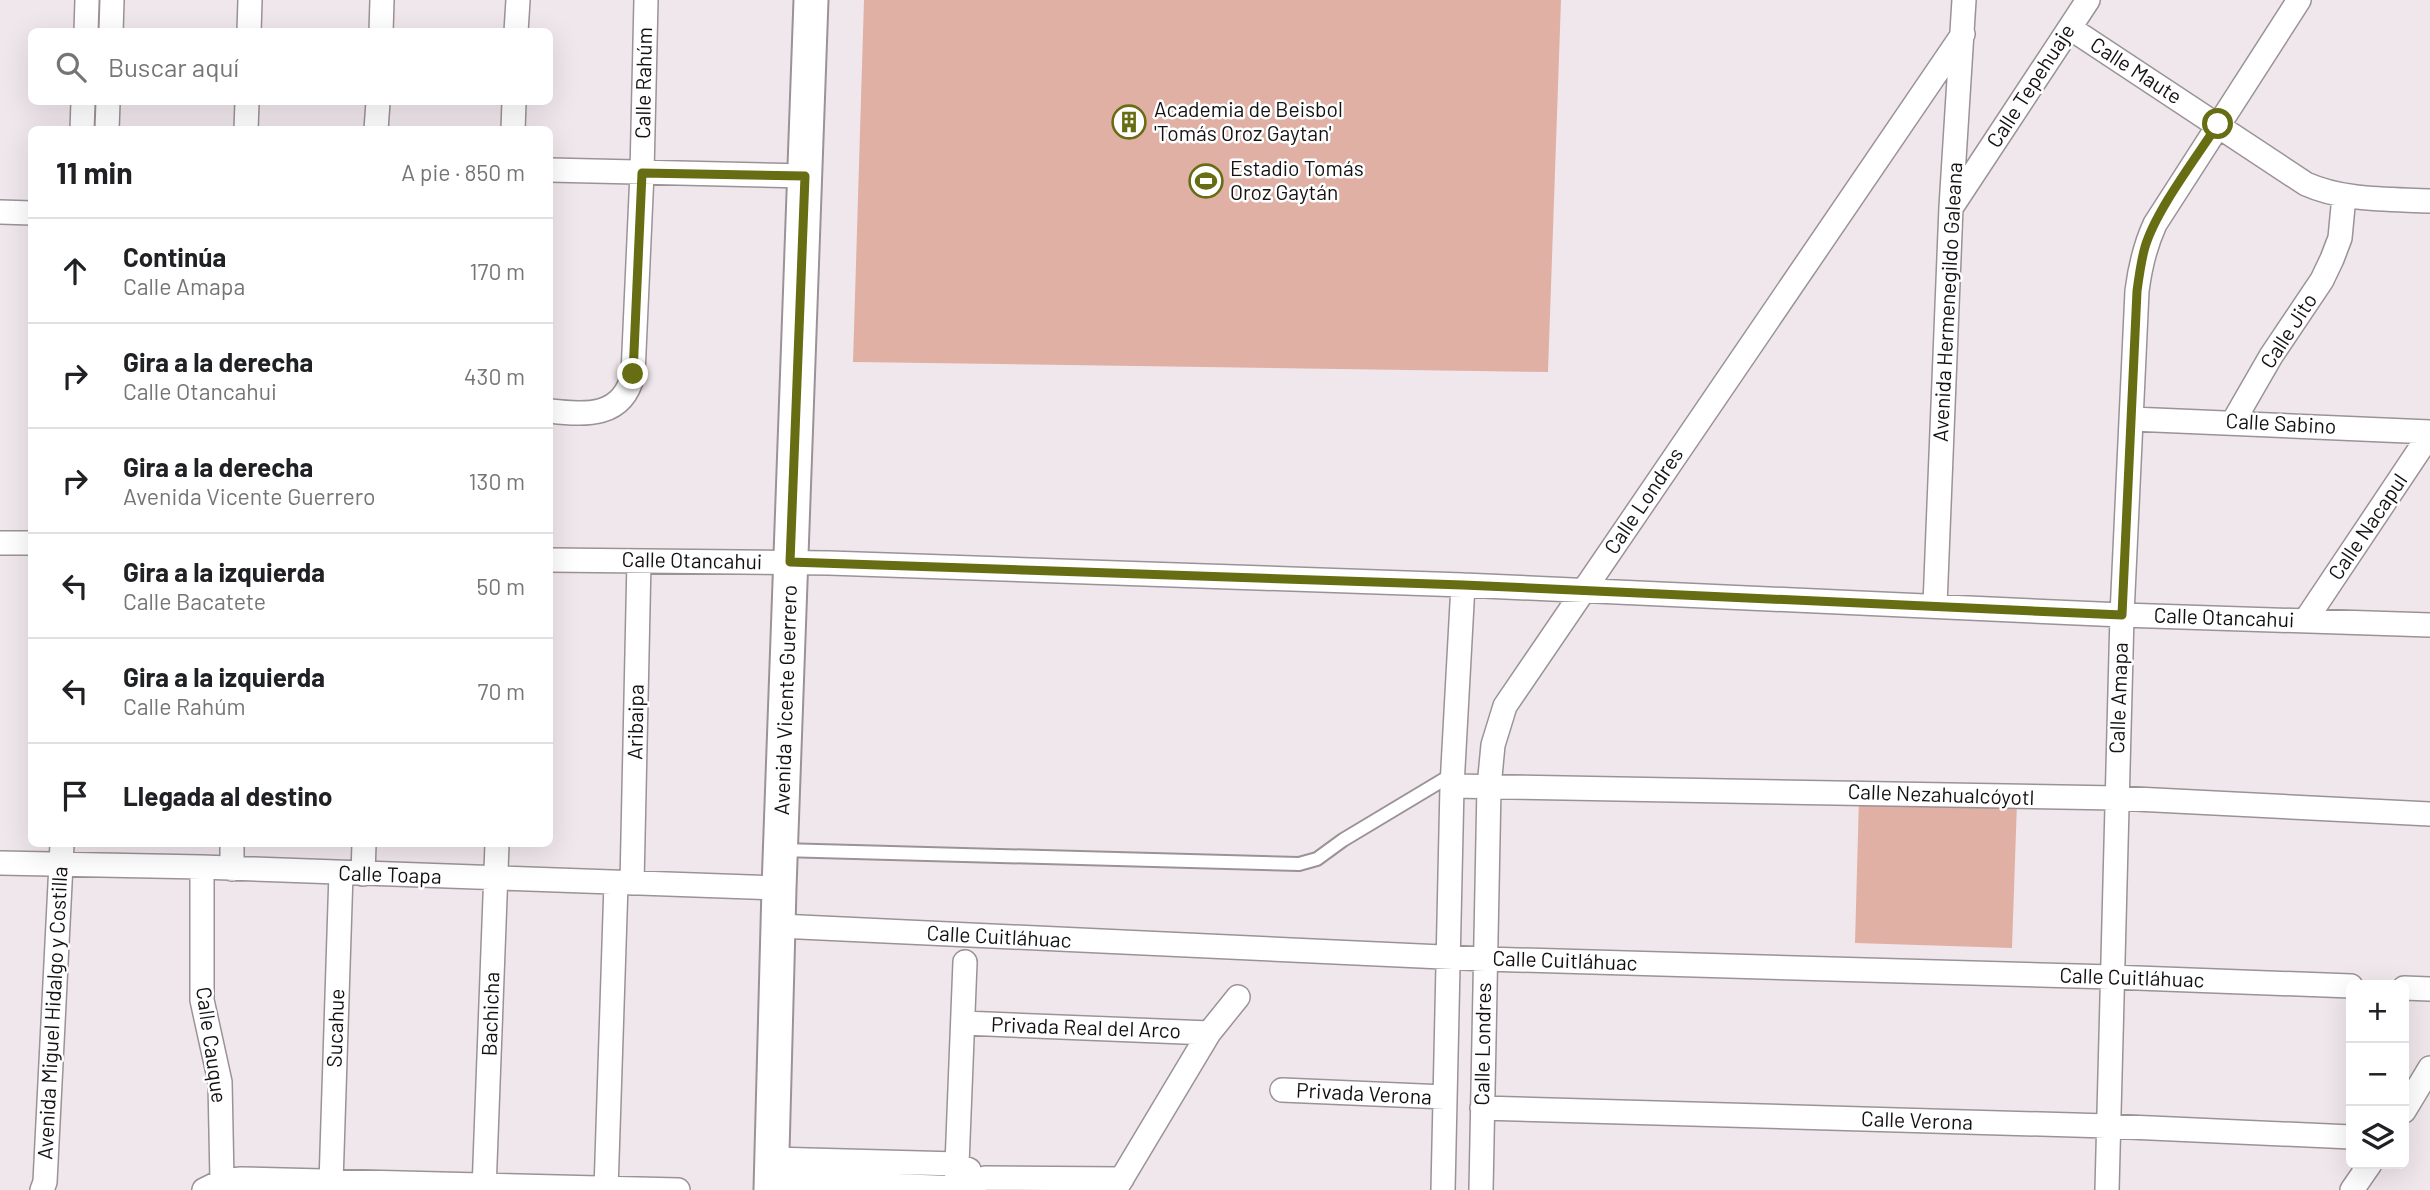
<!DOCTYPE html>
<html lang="es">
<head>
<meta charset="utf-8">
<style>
  :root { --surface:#fff; --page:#f2f2f2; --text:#202124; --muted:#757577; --line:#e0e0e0 }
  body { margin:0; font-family:Barlow,sans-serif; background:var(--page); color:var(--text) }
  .controls { position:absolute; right:21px; bottom:21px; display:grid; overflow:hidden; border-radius:10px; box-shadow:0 7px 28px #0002 }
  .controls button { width:63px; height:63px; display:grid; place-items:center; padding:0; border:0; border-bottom:2px solid var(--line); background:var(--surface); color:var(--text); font:35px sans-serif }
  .stop { position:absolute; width:21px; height:21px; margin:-16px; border:5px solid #676d12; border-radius:50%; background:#fff }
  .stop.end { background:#676d12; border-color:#fff; box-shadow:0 2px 7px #0008 }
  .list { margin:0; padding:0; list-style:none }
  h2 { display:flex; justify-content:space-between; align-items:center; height:91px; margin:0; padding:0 28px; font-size:30px }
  h2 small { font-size:23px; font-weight:400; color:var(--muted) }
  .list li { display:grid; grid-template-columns:46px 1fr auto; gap:21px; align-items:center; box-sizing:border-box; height:105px; padding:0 28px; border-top:2px solid var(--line) }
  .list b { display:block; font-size:26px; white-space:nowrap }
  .list p { margin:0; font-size:23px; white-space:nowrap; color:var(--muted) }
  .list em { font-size:23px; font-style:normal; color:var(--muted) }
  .icon { flex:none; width:38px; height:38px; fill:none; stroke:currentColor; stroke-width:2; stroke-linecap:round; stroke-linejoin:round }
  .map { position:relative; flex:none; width:2430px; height:1190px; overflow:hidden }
  .search { position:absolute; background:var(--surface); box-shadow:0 7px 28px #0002; left:28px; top:28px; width:525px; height:77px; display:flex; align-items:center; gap:18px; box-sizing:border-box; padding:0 24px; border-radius:10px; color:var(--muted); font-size:26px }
  .panel { position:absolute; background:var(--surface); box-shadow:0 7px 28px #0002; left:28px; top:126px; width:525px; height:721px; border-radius:10px }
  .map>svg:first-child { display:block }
</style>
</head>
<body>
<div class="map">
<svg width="2430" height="1190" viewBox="0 0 2430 1190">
  <rect width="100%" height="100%" fill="#f0e7ec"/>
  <!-- green -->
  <path fill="#e0b0a4" d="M864 0H1561L1548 372 853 362Z
    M1859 797 2017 802 2012 948 1855 943Z"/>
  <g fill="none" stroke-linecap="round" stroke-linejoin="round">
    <defs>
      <path id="service" d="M781 850 1299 864 1317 859 1343 840 1453 774"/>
      <path id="minor" d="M2070 28 2306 184C2344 201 2389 199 2430 201
        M86 32 87 0
        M111 32 112 0
        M249 32 250 0
        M381 32 382 0
        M516 32 518 0
        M82 130 83 102
        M107 130 108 102
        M246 130 247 102
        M376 130 378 102
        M513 130 514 102
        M550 170 805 176
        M1953 205 2088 0
        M0 212 32 213
        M550 411C586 415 623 418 633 374L642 173 646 0
        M2132 419 2430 432
        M2233 422 2271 356 2322 280 2332 259 2340 238 2344 196
        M0 543H32
        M550 560 829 563 1463 585 2122 615 2430 625
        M1935 605 1951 207 1964 0
        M2305 621 2430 434
        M1452 786 2116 798 2430 814
        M0 863 202 867 779 888
        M202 867V1000L220 1082 222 1181
        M232 869V844
        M363 874 364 844
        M632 883 639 561
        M779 926 1485 959 2111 977 2351 986
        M2404 988 2430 989
        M963 1023 1209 1033
        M1282 1090 1445 1097
        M1482 1108 2107 1126 2351 1137
        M2404 1111 2430 1068
        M772 1159 957 1164 969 1170
        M771 1180 956 1188 985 1178 1122 1179
        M331 1183 341 873
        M42 1190 45 1182 62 844
        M204 1190 222 1181 241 1179 678 1190
        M484 1190 497 844
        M606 1190 616 884
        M956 1190 965 962
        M1115 1190 1209 1033 1238 997
        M1443 1190 1452 786 1463 585
        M1481 1190 1489 787 1493 745 1505 706 1963 34
        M2107 1190 2122 615 2137 291C2140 267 2145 246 2155 224L2299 0
        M2352 1190 2370 1164"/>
      <path id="secondary" d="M771 1190 779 888 811 0"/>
    </defs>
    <!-- service casing -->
    <use href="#service" stroke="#9b9297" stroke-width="16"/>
    <!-- minor casing -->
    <use href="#minor" stroke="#9b9297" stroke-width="26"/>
    <!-- secondary casing -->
    <use href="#secondary" stroke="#9b9297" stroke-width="37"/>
    <!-- service -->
    <use href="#service" stroke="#fff" stroke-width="12"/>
    <!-- minor -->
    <use href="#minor" stroke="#fff" stroke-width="23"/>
    <!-- secondary -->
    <use href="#secondary" stroke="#fff" stroke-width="33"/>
  </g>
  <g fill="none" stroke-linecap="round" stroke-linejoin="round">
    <!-- route -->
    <path stroke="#676d12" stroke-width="9" d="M633 374 642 173 805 176 790 562 1463 585 2122 615 2137 291C2139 276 2141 261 2145 247 2156 210 2196 158 2218 124"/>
  </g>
  <!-- icons -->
  <defs>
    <symbol id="building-ring" viewBox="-11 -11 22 22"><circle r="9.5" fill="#fff" stroke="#676d12" stroke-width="1.5"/><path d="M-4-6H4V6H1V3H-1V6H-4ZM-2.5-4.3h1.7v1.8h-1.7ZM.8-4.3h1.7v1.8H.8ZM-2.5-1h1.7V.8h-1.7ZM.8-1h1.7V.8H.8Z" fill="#676d12"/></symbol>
    <symbol id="stadium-ring" viewBox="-11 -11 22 22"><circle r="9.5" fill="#fff" stroke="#676d12" stroke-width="1.5"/><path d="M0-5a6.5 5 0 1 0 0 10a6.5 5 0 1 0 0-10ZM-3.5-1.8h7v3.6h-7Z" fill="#676d12"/></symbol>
  </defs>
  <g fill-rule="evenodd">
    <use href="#building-ring" x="1110" y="103" width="38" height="38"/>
    <use href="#stadium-ring" x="1187" y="162" width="38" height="38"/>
  </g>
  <g text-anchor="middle" stroke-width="5" stroke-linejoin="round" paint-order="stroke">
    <!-- street labels -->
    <g font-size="21" fill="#141113" stroke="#fff">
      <text transform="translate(2136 71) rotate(33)" y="7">Calle Maute</text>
      <text transform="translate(644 83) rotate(-89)" y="7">Calle Rahúm</text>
      <text transform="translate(2031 86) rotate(-57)" y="7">Calle Tepehuaje</text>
      <text transform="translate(1948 302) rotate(-87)" y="7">Avenida Hermenegildo Galeana</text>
      <text transform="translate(2289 331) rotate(-57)" y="7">Calle Jito</text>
      <text transform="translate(2281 424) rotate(3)" y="7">Calle Sabino</text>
      <text transform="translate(1644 501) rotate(-56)" y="7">Calle Londres</text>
      <text transform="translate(2368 527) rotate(-56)" y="7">Calle Nacapul</text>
      <text transform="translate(692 561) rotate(1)" y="7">Calle Otancahui</text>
      <text transform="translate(2224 618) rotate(2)" y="7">Calle Otancahui</text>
      <text transform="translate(2119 698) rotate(-88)" y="7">Calle Amapa</text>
      <text transform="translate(786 700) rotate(-88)" y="7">Avenida Vicente Guerrero</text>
      <text transform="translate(636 722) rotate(-89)" y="7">Aribaipa</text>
      <text transform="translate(1941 795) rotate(2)" y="7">Calle Nezahualcóyotl</text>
      <text transform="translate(390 875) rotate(2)" y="7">Calle Toapa</text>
      <text transform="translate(999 937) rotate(3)" y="7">Calle Cuitláhuac</text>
      <text transform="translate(1565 961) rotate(2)" y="7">Calle Cuitláhuac</text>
      <text transform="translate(2132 978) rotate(2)" y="7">Calle Cuitláhuac</text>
      <text transform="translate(53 1013) rotate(-87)" y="7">Avenida Miguel Hidalgo y Costilla</text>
      <text transform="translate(491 1014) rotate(-88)" y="7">Bachicha</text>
      <text transform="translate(336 1028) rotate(-88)" y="7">Sucahue</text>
      <text transform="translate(1086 1028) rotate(2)" y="7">Privada Real del Arco</text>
      <text transform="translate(1483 1044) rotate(-89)" y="7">Calle Londres</text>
      <text transform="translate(211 1045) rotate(82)" y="7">Calle Cauque</text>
      <text transform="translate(1364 1094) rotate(3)" y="7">Privada Verona</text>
      <text transform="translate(1917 1121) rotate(2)" y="7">Calle Verona</text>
    </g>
    <!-- poi labels -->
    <g font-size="21" fill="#141113" stroke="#fff" text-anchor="start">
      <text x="1154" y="117">Academia de Beisbol<tspan x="1154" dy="24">'Tomás Oroz Gaytan'</tspan></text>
      <text x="1230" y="176">Estadio Tomás<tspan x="1230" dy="24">Oroz Gaytán</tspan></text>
    </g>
  </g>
</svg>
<div class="controls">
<button>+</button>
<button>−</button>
<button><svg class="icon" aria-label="layers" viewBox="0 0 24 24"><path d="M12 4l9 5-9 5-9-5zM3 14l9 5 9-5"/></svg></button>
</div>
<div class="stop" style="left:2218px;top:124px"></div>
<div class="stop end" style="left:633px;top:374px"></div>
<div class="search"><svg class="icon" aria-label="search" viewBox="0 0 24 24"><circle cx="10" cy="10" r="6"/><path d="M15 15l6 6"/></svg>Buscar aquí</div>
<section class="panel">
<h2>11 min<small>A pie · 850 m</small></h2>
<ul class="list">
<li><svg class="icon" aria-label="ahead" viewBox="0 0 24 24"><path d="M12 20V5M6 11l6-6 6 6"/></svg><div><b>Continúa</b><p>Calle Amapa</p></div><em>170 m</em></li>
<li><svg class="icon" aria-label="right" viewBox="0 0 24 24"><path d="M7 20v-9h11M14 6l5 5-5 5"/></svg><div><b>Gira a la derecha</b><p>Calle Otancahui</p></div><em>430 m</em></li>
<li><svg class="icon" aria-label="right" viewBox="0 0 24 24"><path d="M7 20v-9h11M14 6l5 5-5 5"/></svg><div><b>Gira a la derecha</b><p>Avenida Vicente Guerrero</p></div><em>130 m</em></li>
<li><svg class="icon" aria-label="left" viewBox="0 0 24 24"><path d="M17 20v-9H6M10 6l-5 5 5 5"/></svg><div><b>Gira a la izquierda</b><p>Calle Bacatete</p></div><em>50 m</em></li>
<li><svg class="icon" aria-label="left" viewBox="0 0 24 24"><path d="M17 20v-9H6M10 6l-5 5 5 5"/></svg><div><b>Gira a la izquierda</b><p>Calle Rahúm</p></div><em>70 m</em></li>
<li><svg class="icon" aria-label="arrive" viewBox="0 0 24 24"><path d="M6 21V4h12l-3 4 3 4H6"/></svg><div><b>Llegada al destino</b></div></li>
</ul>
</section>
</div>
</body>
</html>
